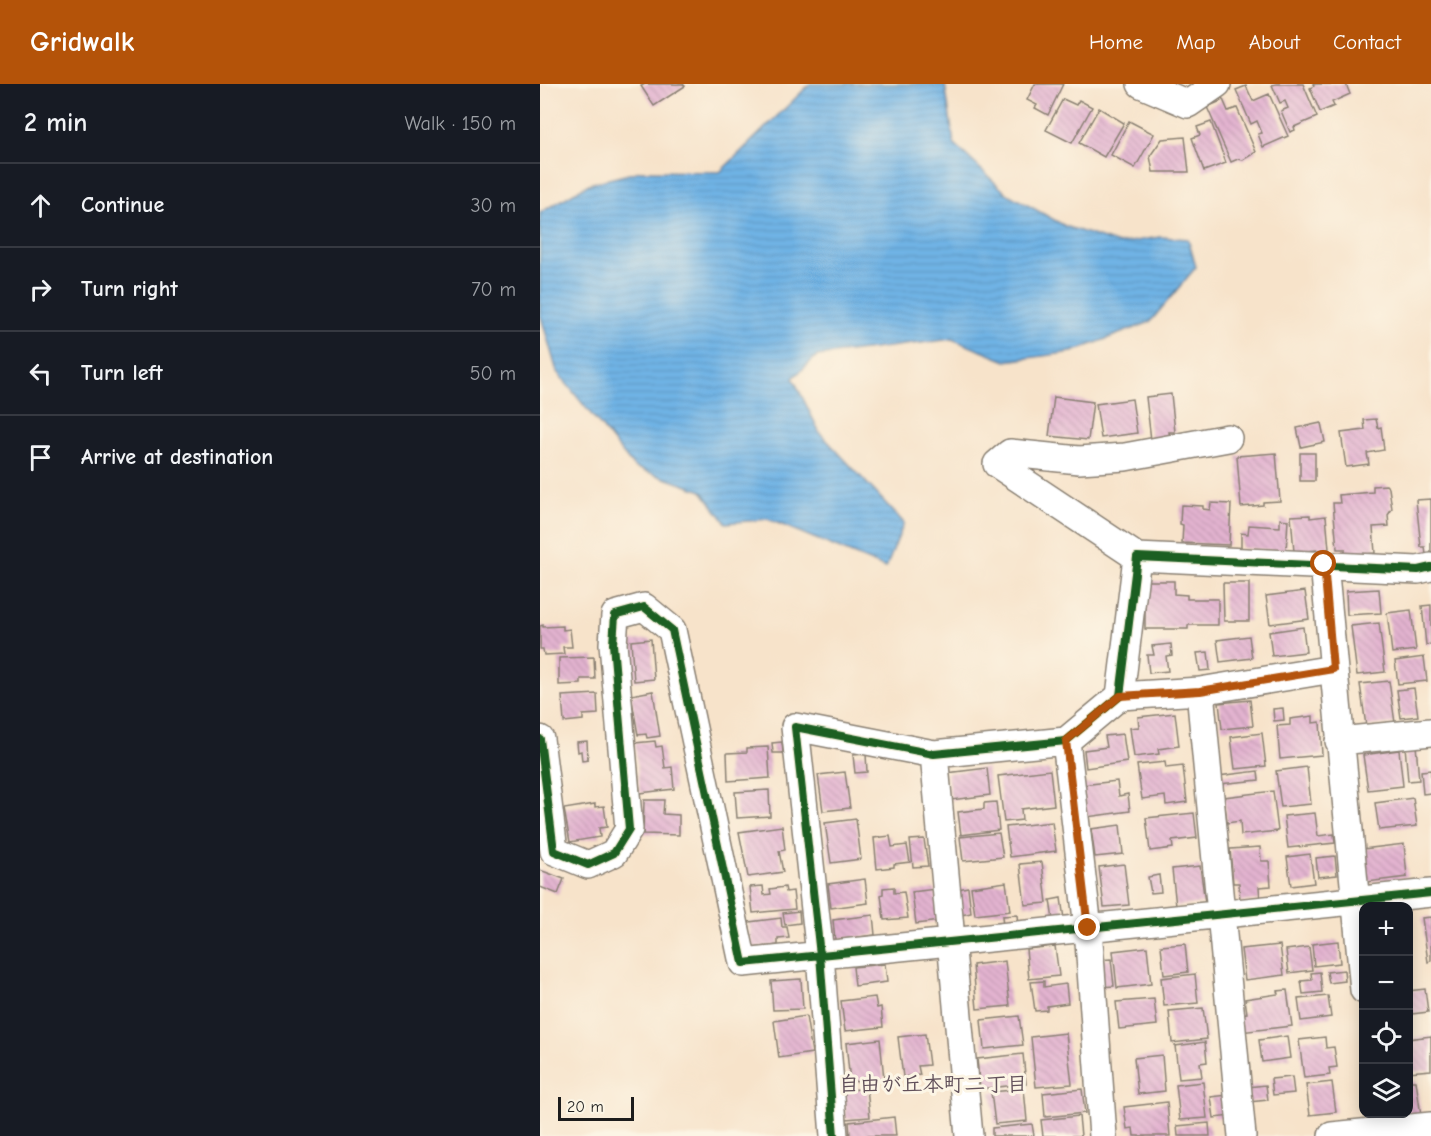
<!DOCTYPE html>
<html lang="en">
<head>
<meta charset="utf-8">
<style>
  :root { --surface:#171b24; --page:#242831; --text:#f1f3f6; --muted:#9ea1a6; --line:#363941; --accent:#b45309 }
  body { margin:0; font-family:"Comic Neue","Klee One",sans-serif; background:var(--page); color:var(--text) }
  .controls { position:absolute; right:18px; bottom:18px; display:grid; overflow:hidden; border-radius:12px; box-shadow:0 3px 15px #0003 }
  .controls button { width:54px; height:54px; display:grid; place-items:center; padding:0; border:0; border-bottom:2px solid var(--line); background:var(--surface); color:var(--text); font:30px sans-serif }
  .scale { position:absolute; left:18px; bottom:15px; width:76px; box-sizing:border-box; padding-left:6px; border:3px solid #1c1c1c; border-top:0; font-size:16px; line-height:21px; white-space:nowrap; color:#1c1c1c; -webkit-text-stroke:4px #fcf5e5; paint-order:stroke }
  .stop { position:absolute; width:18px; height:18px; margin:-14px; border:4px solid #b45309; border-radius:50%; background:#fff }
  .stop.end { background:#b45309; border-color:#fff; box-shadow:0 2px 6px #0008 }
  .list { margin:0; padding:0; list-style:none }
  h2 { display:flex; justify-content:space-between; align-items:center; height:78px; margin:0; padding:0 24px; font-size:26px }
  h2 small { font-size:20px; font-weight:400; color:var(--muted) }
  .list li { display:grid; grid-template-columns:39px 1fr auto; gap:18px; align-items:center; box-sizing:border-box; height:84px; padding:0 24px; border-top:2px solid var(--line) }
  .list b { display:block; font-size:22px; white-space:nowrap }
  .list em { font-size:20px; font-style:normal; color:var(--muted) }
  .icon { flex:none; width:33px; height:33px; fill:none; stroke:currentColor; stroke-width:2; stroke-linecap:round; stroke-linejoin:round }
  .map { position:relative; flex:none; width:891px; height:1052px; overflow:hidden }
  header { display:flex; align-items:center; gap:36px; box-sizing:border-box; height:84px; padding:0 30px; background:var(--accent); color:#fff }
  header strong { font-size:28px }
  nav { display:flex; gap:33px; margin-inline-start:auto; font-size:21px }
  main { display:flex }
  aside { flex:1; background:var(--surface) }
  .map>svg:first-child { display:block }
</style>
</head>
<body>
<header>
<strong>Gridwalk</strong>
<nav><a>Home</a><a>Map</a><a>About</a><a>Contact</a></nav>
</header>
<main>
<aside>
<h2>2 min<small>Walk · 150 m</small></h2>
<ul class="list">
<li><svg class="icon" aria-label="ahead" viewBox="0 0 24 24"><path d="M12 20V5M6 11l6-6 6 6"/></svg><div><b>Continue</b></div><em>30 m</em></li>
<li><svg class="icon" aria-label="right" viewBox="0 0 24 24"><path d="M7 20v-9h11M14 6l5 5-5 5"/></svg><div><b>Turn right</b></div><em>70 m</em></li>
<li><svg class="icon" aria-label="left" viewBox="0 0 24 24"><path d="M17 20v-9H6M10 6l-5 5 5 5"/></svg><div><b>Turn left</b></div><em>50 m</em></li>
<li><svg class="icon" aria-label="arrive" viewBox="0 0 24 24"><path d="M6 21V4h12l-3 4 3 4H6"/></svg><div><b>Arrive at destination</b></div></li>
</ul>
</aside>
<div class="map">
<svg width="891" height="1052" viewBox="0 0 891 1052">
  <defs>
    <pattern id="water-rules" width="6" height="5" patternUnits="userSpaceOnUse" patternTransform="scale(1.5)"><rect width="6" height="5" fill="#6fb3e5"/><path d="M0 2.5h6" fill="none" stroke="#6099c4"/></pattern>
    <pattern id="building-back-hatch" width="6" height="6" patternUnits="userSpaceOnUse" patternTransform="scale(1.5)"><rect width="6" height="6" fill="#e3b3d0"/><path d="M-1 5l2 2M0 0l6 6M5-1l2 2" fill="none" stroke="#c299b2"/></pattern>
  </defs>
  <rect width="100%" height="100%" fill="#fcf5e5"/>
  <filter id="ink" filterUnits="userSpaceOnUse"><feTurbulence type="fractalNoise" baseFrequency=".0167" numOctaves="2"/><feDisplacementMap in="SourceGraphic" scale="12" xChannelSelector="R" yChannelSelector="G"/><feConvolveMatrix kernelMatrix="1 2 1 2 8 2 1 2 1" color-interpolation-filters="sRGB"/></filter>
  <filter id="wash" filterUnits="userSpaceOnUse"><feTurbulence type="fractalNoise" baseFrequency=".008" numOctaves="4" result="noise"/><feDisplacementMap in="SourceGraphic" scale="24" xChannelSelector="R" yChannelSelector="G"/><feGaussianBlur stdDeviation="1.35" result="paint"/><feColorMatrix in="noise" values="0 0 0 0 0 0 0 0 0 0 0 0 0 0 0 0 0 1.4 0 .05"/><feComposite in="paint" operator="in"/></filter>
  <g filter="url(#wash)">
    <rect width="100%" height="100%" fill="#f7e3ca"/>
    <!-- water -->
    <path fill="url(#water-rules)" stroke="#466880" stroke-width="1.5" d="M270 0H405L414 60 466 109 525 142 579 160 620 153 648 155 656 183 610 238 532 268 466 277 412 255 277 272 253 294 280 349 364 439 346 484 228 435 186 439 162 407 94 383 17 288 0 229V129L49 100 101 87 180 88Z"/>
    <g id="blocks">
      <!-- building -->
      <path fill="url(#building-back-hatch)" d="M105 0H143L145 2 114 22 101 2Z
        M495 0H523L508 31 495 24 497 21 487 16Z
        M736 0H763L777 33 754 43 755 46 750 48 741 27 748 24 745 17 740 19 732 1Z
        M773 0H806L810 10 792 18 794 22 780 28 770 4 774 2Z
        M706 2 713 17 729 10 748 52 723 63 718 50 722 49 717 37 711 40 696 6Z
        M682 13 688 27 697 24 716 68 703 76 698 75 691 78 667 23 681 17 680 14Z
        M523 15 536 21 539 16 552 23 532 59 506 46Z
        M559 24 584 39 564 73 539 59Z
        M589 37 614 50 595 84 571 71Z
        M671 38 686 79 664 87 652 54 660 51 657 43Z
        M645 53 649 88H613L610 72 622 55Z
        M631 310 635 348H629L630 354 611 356 606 313Z
        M514 313 553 318 548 356 509 352Z
        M592 315 597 349 561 354 556 320Z
        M836 335 838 344 841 343 844 366 827 369 829 380 806 383 801 349 825 346 824 336Z
        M781 339 785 358 761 363 757 344Z
        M736 369 740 417 723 418V421L701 423 697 372Z
        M760 369H775V397H760Z
        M846 401 849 404 852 425 848 431 849 442 833 443 835 469 805 472V465H797L793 419H800L799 411 833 408V402Z
        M891 415V470L886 471 885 463H881L876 416Z
        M671 419 691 420 689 461 642 459 643 441 640 440 641 421 663 422V425L670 426Z
        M770 431V434L786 432 789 465 754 468 751 432Z
        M740 435 748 436 746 467 701 464V449L708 450 709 441 740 443Z
        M605 497H634V510L647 511V515H678V541H648V545H605Z
        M683 499H709V537H684Z
        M839 505 841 529 807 531 806 507Z
        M765 507 769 535 730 540 726 512Z
        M891 521V560L886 561 882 522Z
        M871 526 876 566 852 569 847 529Z
        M839 539 845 588 817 591 811 542Z
        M3 541V543L23 542V546L30 545 32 563H23L24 570 4 571 3 565H0V542Z
        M763 543 766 568 732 572 729 548Z
        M709 552 712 574 680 578 677 556Z
        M111 555 114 595 94 597 91 557Z
        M631 560 632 571 626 572 628 587 609 589 607 571H614L612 562Z
        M668 568 670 586 660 587 657 569Z
        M54 573 55 595H41V600L19 601V574Z
        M884 573 887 597 858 600 855 577Z
        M849 597 855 639 826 642 820 600Z
        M874 604 878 632 861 634 857 606Z
        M113 607 120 652 107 654 106 650 98 651 91 611Z
        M57 610 58 630 43 631V636L24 638 22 612Z
        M710 616 713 642 682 645 679 619Z
        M743 624 744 636 734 637 733 625Z
        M635 629 639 662 618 665 619 670 594 673 590 644 599 643 598 633Z
        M773 632V639L780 638 782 671 740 675 737 642 750 641V635Z
        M722 649 726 682 695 685 691 653Z
        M583 650 587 678 546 684 544 666 567 663 565 652Z
        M47 657 48 676 42 677 41 667 38 668 37 658Z
        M115 657 116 663 122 662 125 684 132 683 134 705 100 709 95 659Z
        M242 658 243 669H233L232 659Z
        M876 661 879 696 868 697 865 662Z
        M228 663 230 694 188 697 187 669 207 668V664Z
        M859 666 863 702 828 706 823 671Z
        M326 670 327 688 315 689 313 671Z
        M625 678 626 684 643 682 647 718 626 721 625 712 602 715 597 681Z
        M767 683 771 720 741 723 736 687Z
        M447 684 450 711 411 716 407 689Z
        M510 686 514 721 481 725 482 736 464 738 458 692Z
        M891 686V709L883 710 881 687Z
        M718 687 719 696 679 700 678 692Z
        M305 688 310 724 283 727 278 691Z
        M577 697 579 712 588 710 590 727 547 733 542 701Z
        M229 706 230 732 197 734 195 708Z
        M733 707 738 747 701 751 700 737 687 739 684 713Z
        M873 714 877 742 839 746 835 719Z
        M104 716H124L123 730 139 731V751L103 750Z
        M456 718 459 746 421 751 418 728 444 725V719Z
        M55 720V723L64 722 67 743 59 744 60 753 30 758 24 725Z
        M654 729 657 754 632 757 633 764 610 767 606 734Z
        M775 729 778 752 794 750 795 759 748 764 744 732Z
        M316 735 321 775 291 779 285 739Z
        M512 738 516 767 470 773 466 743Z
        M580 741 583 770 555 773 551 745Z
        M242 742 245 766 239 767 243 788 208 793 199 748Z
        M459 749 463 773 423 777 420 753Z
        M350 752 352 763 367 761 370 778 354 780V783L337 785 334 754Z
        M384 755 388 782 373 783 370 756Z
        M864 760 867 793 827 798 823 765Z
        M720 763 721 777H729L731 802 719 803 720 816 700 818 699 799H693L690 765Z
        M770 770 774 799 751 802 747 773Z
        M795 772 797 791 778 793 776 774Z
        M502 778 507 819 485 821 480 780Z
        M584 780 589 821 564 823 559 783Z
        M660 782 665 819 636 822 632 785Z
        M0 786 24 795 18 810 0 803Z
        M619 791 621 808 611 809 608 793Z
        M325 795 328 819 291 824 288 800Z
        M466 798 470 827 435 831 431 803Z
        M223 802 224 811 231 810 230 805 245 803 246 808 253 807 255 825 213 829 210 803Z
        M354 803V809L364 808 368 834 344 836 341 811 343 810V804Z
        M428 803 431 829 421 831 418 805Z
        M395 805 399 837 376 840 372 808Z
        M521 814 524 835 513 836 510 816Z
        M259 827 260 839 245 841 243 829Z
        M333 831 335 851 295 856 293 836Z
        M477 831 478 842 463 843 462 832Z
        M891 833V877L888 878 882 834Z
        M241 834 242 843H247L249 854 238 855V861L212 864 209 838Z
        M798 857 800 879 774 882 772 860Z
        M645 860 648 888 624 891 621 862Z
        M740 861 744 891 705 896 701 865Z
        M515 862 519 892 489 895 486 865Z
        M607 863 611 900 577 904 573 867Z
        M769 863 772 886 749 889 746 866Z
        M571 875 574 902 560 903 557 876Z
        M465 877 470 922 437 925 433 881Z
        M345 880 347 898 315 902 313 883Z
        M804 886 805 897 789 899 787 888Z
        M780 888 782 908 763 910 761 897 772 896 771 889Z
        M655 890 658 919 624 922 621 894Z
        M261 895 263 925 233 926 231 897Z
        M504 897V903L526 900 528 919 507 922V926L495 927 491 898Z
        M885 905 888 928 872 930 868 907Z
        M747 906 752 942 700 948 698 930 707 929 705 915 738 910 737 907Z
        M788 912 791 933 761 937 758 915Z
        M335 913 337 924 341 923 343 943 305 947 301 917Z
        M614 915 617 941 579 945 576 918Z
        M663 924 667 955 632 959 629 927Z
        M266 932 272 969 239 974 234 937Z
        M479 932 483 961 444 965 441 936Z
        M526 949 532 1000 496 1003 491 953Z
        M385 950 389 981 378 982 380 991 363 993 358 953Z
        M747 952 750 974 722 978 719 956Z
        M891 952V986L868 988V955Z
        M785 953 786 964 794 963 797 983 789 984 790 991 764 994 759 956Z
        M340 955 344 995 310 998 306 959Z
        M665 958 667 978 660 979 662 993 639 995 635 962Z
        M483 970 486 1000 440 1005 437 975Z
        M622 971 625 1007 598 1010 594 974Z
        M752 993 754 1009 733 1011 731 995Z
        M868 997H876L881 1032 848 1035 847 1030H868Z
        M663 998 667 1034 640 1036 636 1001Z
        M792 998 796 1028 770 1031 766 1001Z
        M726 1001 728 1016 709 1018 707 1003Z
        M327 1004 330 1033 306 1035 304 1007Z
        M484 1005 487 1037 455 1040 451 1008Z
        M542 1005 545 1029 505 1033 503 1009Z
        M688 1011 691 1032 674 1034 671 1013Z
        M627 1018 630 1052H594L593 1044 587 1045 584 1023Z
        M539 1032 541 1052H503L501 1036Z
        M354 1033 356 1052H310L309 1038Z
        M669 1039 670 1052H638L637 1042Z
        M492 1040 494 1052H452V1044Z"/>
    </g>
  </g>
  <g filter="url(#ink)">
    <use href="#blocks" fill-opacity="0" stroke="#8a8073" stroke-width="1.5"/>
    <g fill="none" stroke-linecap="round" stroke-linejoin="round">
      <defs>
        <path id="street" d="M601 0 648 20 677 0
          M597 473 457 380 470 369 539 376 585 373 688 354
          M784 480 824 906
          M660 607 702 1052
          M580 612 660 607 793 585
          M0 655 14 767 48 781 74 769 89 745 73 560 75 531 104 523 132 546 203 879 891 809
          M526 657 548 844 563 1052
          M799 657 891 648
          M394 670 429 1052
          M294 1052 280 871 255 643 394 670 526 657 580 612 597 473 878 486 891 483
          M792 1052 891 1042"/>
      </defs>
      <!-- street casing -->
      <use href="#street" stroke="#8a8073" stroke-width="30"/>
      <!-- street -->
      <use href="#street" stroke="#fff" stroke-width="27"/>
      <defs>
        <path id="cycleway" d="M0 655 14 767 48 781 74 769 89 745 73 560 75 531 104 523 132 546 203 879 891 809
          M294 1052 280 871 255 643 394 670 526 657 580 612 597 473 878 486 891 483"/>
      </defs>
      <!-- cycleway casing -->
      <use href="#cycleway" stroke="#fcf5e5" stroke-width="11"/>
      <!-- cycleway -->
      <use href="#cycleway" stroke="#1b5e20" stroke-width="8"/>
    </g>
  </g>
  <g fill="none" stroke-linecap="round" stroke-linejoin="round" filter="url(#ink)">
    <!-- route -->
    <path stroke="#b45309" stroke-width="8" d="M548 844 526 657 580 612 660 607 793 585 784 480"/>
  </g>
  <g text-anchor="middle" stroke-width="6" stroke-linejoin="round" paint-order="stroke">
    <!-- neighbourhood labels -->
    <g font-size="21" font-weight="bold" fill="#62515b" stroke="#fcf5e5">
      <text x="393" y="1007">自由が丘本町二丁目</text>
    </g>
  </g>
</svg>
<div class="controls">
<button>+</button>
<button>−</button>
<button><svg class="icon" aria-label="locate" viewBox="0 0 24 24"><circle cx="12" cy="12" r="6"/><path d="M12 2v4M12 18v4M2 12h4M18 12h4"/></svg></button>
<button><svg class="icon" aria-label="layers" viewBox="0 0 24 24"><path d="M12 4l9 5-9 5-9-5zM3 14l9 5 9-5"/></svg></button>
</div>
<div class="scale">20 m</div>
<div class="stop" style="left:784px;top:480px"></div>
<div class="stop end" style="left:548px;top:844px"></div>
</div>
</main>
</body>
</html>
